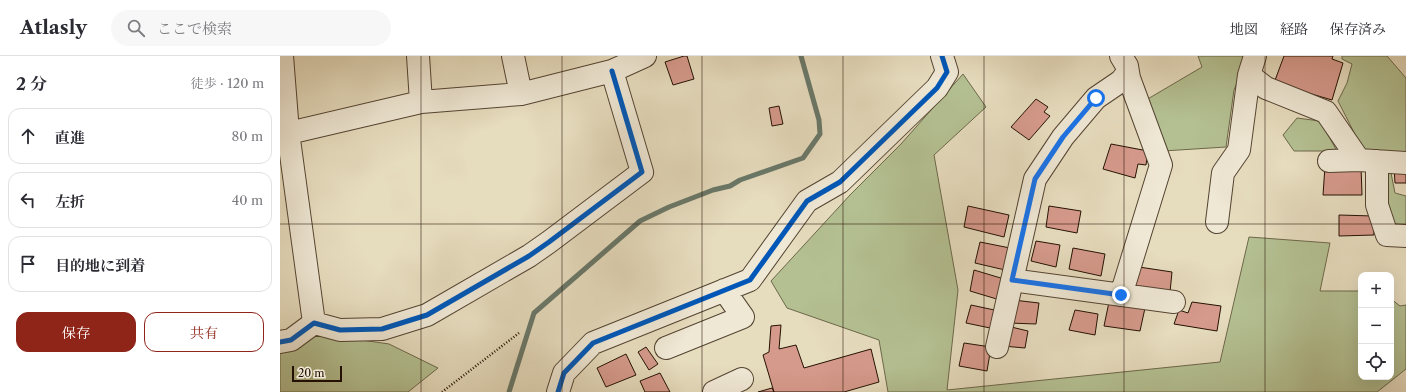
<!DOCTYPE html>
<html lang="ja">
<head>
<meta charset="utf-8">
<style>
  :root { --surface:#fff; --page:#f7f7f7; --text:#2b2b33; --muted:#7c7c81; --line:#e1e1e2; --accent:#8f2418 }
  body { margin:0; font-family:"Libre Caslon Text","Noto Serif JP",serif; background:var(--page); color:var(--text) }
  .controls { position:absolute; right:12px; bottom:12px; display:grid; overflow:hidden; border-radius:8px; box-shadow:0 4px 16px #0002 }
  .controls button { width:36px; height:36px; display:grid; place-items:center; padding:0; border:0; border-bottom:1px solid var(--line); background:var(--surface); color:var(--text); font:20px sans-serif }
  .scale { position:absolute; left:12px; bottom:10px; width:50px; box-sizing:border-box; padding-left:4px; border:2px solid #241103; border-top:0; font-size:11px; line-height:14px; white-space:nowrap; color:#241103; -webkit-text-stroke:3px #efe8d5; paint-order:stroke }
  .stop { position:absolute; width:12px; height:12px; margin:-9px; border:3px solid #1a73e8; border-radius:50%; background:#fff }
  .stop.end { background:#1a73e8; border-color:#fff; box-shadow:0 1px 4px #0008 }
  .list { margin:0; padding:0; list-style:none }
  h2 { display:flex; justify-content:space-between; align-items:center; height:52px; margin:0; padding:0 16px; font-size:17px }
  h2 small { font-size:13px; font-weight:400; color:var(--muted) }
  .list li { display:grid; grid-template-columns:26px 1fr auto; gap:12px; align-items:center; box-sizing:border-box; height:56px; margin:0 8px 8px; padding:0 8px; border:1px solid var(--line); border-radius:12px }
  .list b { display:block; font-size:15px; white-space:nowrap }
  .list em { font-size:13px; font-style:normal; color:var(--muted) }
  .actions { display:flex; gap:8px; padding:12px 16px }
  .actions a { flex:1; padding:9px 0; border:1px solid var(--accent); border-radius:12px; text-align:center; font-size:14px; color:var(--accent) }
  .actions .main { background:var(--accent); color:#fff }
  .icon { flex:none; width:22px; height:22px; fill:none; stroke:currentColor; stroke-width:2; stroke-linecap:round; stroke-linejoin:round }
  .map { position:relative; flex:none; width:1126px; height:336px; overflow:hidden }
  header { display:flex; align-items:center; gap:24px; box-sizing:border-box; height:56px; padding:0 20px; background:var(--surface); border-bottom:1px solid var(--line) }
  header strong { font-size:19px }
  nav { display:flex; gap:22px; margin-inline-start:auto; font-size:14px }
  .search { width:280px; height:36px; background:var(--page); display:flex; align-items:center; gap:10px; box-sizing:border-box; padding:0 14px; border-radius:22px; color:var(--muted); font-size:15px }
  main { display:flex }
  aside { flex:1; background:var(--surface) }
  .map>svg:first-child { display:block }
</style>
</head>
<body>
<header>
<strong>Atlasly</strong>
<div class="search"><svg class="icon" aria-label="search" viewBox="0 0 24 24"><circle cx="10" cy="10" r="6"/><path d="M15 15l6 6"/></svg>ここで検索</div>
<nav><a>地図</a><a>経路</a><a>保存済み</a></nav>
</header>
<main>
<aside>
<h2>2 分<small>徒歩 · 120 m</small></h2>
<ul class="list">
<li><svg class="icon" aria-label="ahead" viewBox="0 0 24 24"><path d="M12 20V5M6 11l6-6 6 6"/></svg><div><b>直進</b></div><em>80 m</em></li>
<li><svg class="icon" aria-label="left" viewBox="0 0 24 24"><path d="M17 20v-9H6M10 6l-5 5 5 5"/></svg><div><b>左折</b></div><em>40 m</em></li>
<li><svg class="icon" aria-label="arrive" viewBox="0 0 24 24"><path d="M6 21V4h12l-3 4 3 4H6"/></svg><div><b>目的地に到着</b></div></li>
</ul>
<div class="actions"><a class="main">保存</a><a>共有</a></div>
</aside>
<div class="map">
<svg width="1126" height="336" viewBox="0 0 1126 336">
  <rect width="100%" height="100%" fill="#e6dcbe"/>
  <filter id="stains"><feTurbulence type="fractalNoise" baseFrequency=".005" numOctaves="4"/><feColorMatrix values="0 0 0 0 .2 0 0 0 0 .09 0 0 0 0 .02 0 0 0 .5 -.17"/></filter>
  <radialGradient id="worn" r=".72"><stop offset=".6" stop-color="#630" stop-opacity="0"/><stop offset="1" stop-color="#630" stop-opacity=".3"/></radialGradient>
  <!-- green -->
  <path fill="#b4c092" stroke="#6c684a" d="M918 0H968L954 34 946 91 883 95 866 44 922 11Z
    M1062 0H1107L1126 22V99L1084 96 1058 45 1067 27 1072 8 1062 3Z
    M683 18 706 51 654 99 678 234 667 334 940 306 969 181 1050 187 1040 235H1081V321H1111V243L1120 250 1126 249V313L1097 336H608L599 284 507 252 491 225 570 139 621 88Z
    M1017 62 1040 65 1057 95H1014L1003 79Z
    M1110 112 1115 137 1126 140V171H1115L1106 144 1103 114Z
    M40 278 109 288 158 312 128 336H0V282Z"/>
  <g fill="none" stroke-linecap="round" stroke-linejoin="round">
    <!-- stream -->
    <path stroke="#697869" stroke-width="5" d="M229 336 254 257 360 165 389 151 433 134 450 130 460 124 523 102 540 78 539 64 521 0"/>
  </g>
  <!-- building -->
  <path fill="#d69a8c" stroke="#241103" d="M404 0H407L414 23 393 29 385 6Z
    M1004 0H1053L1052 3 1063 7 1052 44 994 27Z
    M756 43 768 51 764 56 770 60 749 84 731 71Z
    M499 50 503 68 492 70 489 52Z
    M831 88 868 95 866 109 858 108 855 122 823 113Z
    M1045 110H1081L1082 139H1043Z
    M1114 111 1126 112V127H1115Z
    M688 150 729 159 724 181 684 171Z
    M769 150 801 155 797 177 766 171Z
    M1059 159 1093 160 1094 179 1059 180Z
    M756 185 780 189 776 211 751 205Z
    M700 186 730 192 725 214 695 207Z
    M793 192 825 198 821 220 789 213Z
    M859 211 892 216 890 236 855 230Z
    M694 214 724 223 720 244 690 235Z
    M733 244 759 247 756 268 729 267Z
    M829 246 865 252 860 275 824 270Z
    M912 246 941 250 937 275 894 268 899 254 908 257Z
    M691 249 719 255 715 273 686 267Z
    M795 254 818 258 815 279 789 274Z
    M501 269 499 293 516 289 524 312 591 293 599 326 564 336H494L483 299 489 296 491 270Z
    M727 270 748 275 745 292 723 290Z
    M684 287 711 291 707 315 679 310Z
    M366 291 378 308 369 314 358 296Z
    M346 298 356 319 326 331 317 312Z
    M380 317 390 336H365L360 325Z
    M492 332 494 336H478Z"/>
  <g fill="none" stroke-linecap="round" stroke-linejoin="round">
    <defs>
      <path id="minor" d="M2 0 8 76 34 267
        M138 0 141 46
        M233 0 241 38
        M841 0 847 10 849 22 881 109 841 239
        M969 19 986 32 1046 56 1079 104
        M0 79 141 46 241 38 332 15 365 0
        M1049 105 1079 104 1126 107
        M1097 105V149L1107 179 1126 180
        M937 166 943 117 959 94 969 19 975 0
        M732 224 894 246
        M0 286 11 284 34 267 60 274 102 273 147 259 249 200 269 186 362 116 332 15
        M717 291 755 123 783 81 816 42 841 25 848 16
        M386 292 463 261 444 234
        M278 336 284 317 313 287 470 224 527 145 560 126 657 32 667 16 662 0
        M434 336 462 323"/>
    </defs>
    <!-- minor casing -->
    <use href="#minor" stroke="#544432" stroke-width="24"/>
    <!-- path -->
    <path stroke="#241103" stroke-width="2.5" stroke-dasharray="1 2" stroke-linecap="butt" d="M162 336 239 277"/>
    <!-- minor -->
    <use href="#minor" stroke="#efe8d5" stroke-width="22"/>
    <defs>
      <path id="cycleway" d="M0 286 11 284 34 267 60 274 102 273 147 259 249 200 269 186 362 116 332 15
        M278 336 284 317 313 287 470 224 527 145 560 126 657 32 667 16 662 0"/>
    </defs>
    <!-- cycleway casing -->
    <use href="#cycleway" stroke="#efe8d5" stroke-width="8"/>
    <!-- cycleway -->
    <use href="#cycleway" stroke="#0057b8" stroke-width="5"/>
  </g>
  <g fill="none" stroke-linecap="round" stroke-linejoin="round">
    <!-- route -->
    <path stroke="#1a73e8" stroke-width="5" d="M816 42 783 81 755 123 732 224 841 239"/>
  </g>
  <!-- grid -->
  <path fill="none" stroke="#241103" stroke-width="1" stroke-opacity="0.55" d="M141 0V336M282 0V336M422 0V336M563 0V336M704 0V336M844 0V336M985 0V336M0 168H1126"/>
  <rect width="100%" height="100%" filter="url(#stains)"/>
  <rect width="100%" height="100%" fill="url(#worn)"/>
</svg>
<div class="controls">
<button>+</button>
<button>−</button>
<button><svg class="icon" aria-label="locate" viewBox="0 0 24 24"><circle cx="12" cy="12" r="6"/><path d="M12 2v4M12 18v4M2 12h4M18 12h4"/></svg></button>
</div>
<div class="scale">20 m</div>
<div class="stop" style="left:816px;top:42px"></div>
<div class="stop end" style="left:841px;top:239px"></div>
</div>
</main>
</body>
</html>
